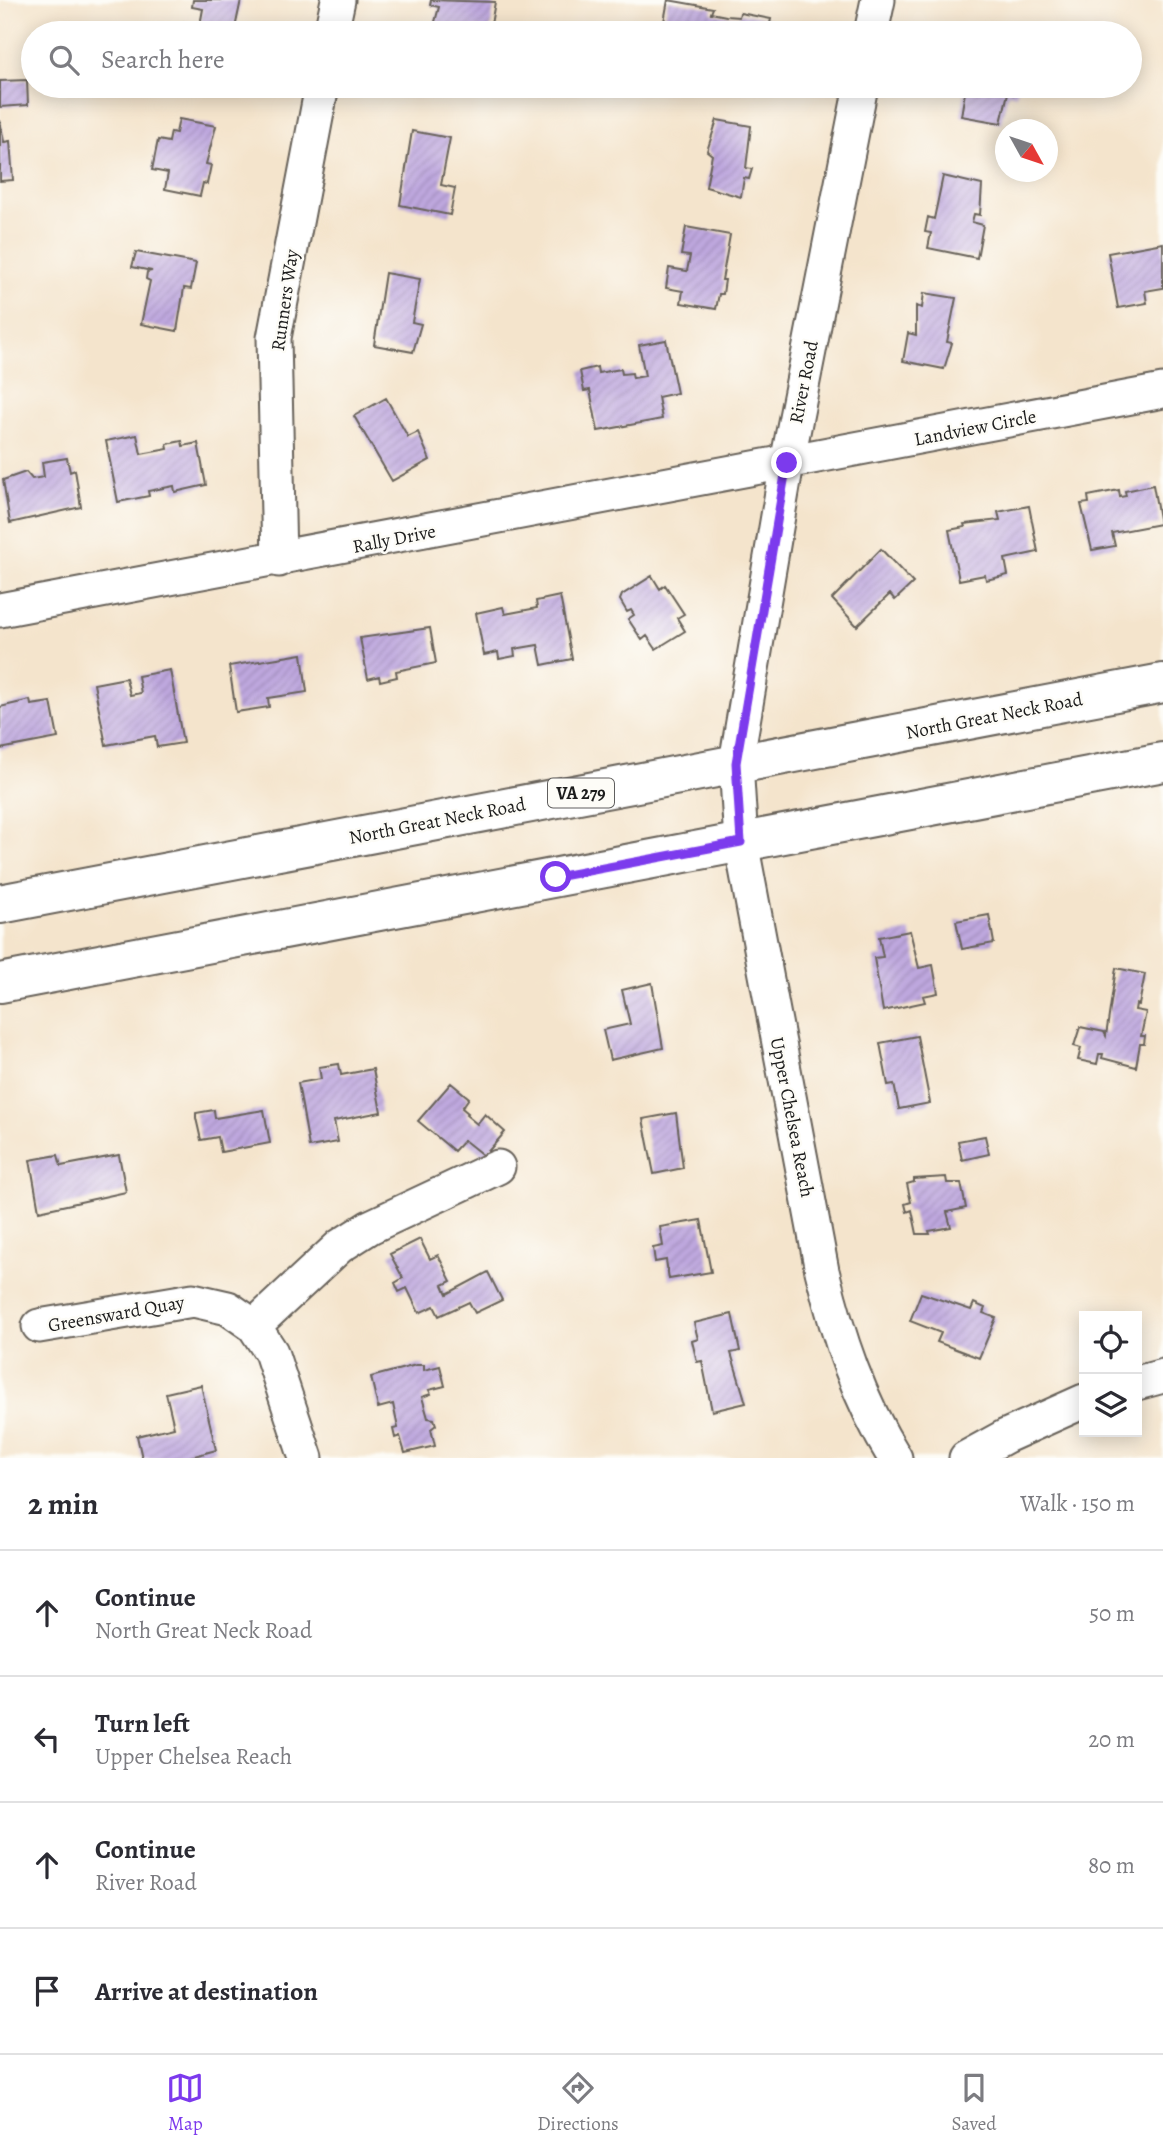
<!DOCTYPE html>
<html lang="en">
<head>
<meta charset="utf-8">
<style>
  :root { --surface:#fff; --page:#f2f2f3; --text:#2b2b33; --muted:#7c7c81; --line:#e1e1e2; --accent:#7c3aed }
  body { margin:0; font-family:Alegreya,serif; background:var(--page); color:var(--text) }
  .controls { position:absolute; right:21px; bottom:21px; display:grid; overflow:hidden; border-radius:0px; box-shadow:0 4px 18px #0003 }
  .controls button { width:63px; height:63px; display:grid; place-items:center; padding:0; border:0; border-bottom:2px solid var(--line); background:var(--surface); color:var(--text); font:35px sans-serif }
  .compass { position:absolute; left:995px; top:119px; width:63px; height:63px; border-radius:50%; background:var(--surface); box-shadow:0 4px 18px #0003; rotate:130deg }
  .stop { position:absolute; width:21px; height:21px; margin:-16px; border:5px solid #7c3aed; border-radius:50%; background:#fff }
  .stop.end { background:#7c3aed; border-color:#fff; box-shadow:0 2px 7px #0008 }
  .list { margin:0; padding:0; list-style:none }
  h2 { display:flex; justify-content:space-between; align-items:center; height:91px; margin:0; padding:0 28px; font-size:30px }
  h2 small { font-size:23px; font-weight:400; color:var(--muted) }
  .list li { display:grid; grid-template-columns:46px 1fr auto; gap:21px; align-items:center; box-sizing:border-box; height:126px; padding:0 28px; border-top:2px solid var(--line) }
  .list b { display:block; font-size:26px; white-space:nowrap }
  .list p { margin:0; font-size:23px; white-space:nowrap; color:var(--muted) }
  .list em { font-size:23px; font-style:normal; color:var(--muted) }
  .icon { flex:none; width:38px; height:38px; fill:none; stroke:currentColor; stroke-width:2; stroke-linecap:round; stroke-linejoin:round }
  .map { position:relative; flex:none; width:1163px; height:1458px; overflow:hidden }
  .search { position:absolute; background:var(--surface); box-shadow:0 4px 18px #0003; left:21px; right:21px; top:21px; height:77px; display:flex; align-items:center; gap:18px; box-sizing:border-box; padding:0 24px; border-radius:38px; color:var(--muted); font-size:26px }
  .sheet { height:595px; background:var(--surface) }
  nav { display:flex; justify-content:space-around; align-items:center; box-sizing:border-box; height:98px; border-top:2px solid var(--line); background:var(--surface); font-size:19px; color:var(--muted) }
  nav a { display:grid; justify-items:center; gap:4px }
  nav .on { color:var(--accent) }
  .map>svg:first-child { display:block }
</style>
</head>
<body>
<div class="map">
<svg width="1163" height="1458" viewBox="0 0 1163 1458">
  <defs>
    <pattern id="building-hatch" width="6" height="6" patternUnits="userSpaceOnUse" patternTransform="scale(1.75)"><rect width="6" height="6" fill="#bea7de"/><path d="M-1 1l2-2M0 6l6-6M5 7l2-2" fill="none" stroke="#a38fbe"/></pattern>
  </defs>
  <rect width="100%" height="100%" fill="#fdfcf7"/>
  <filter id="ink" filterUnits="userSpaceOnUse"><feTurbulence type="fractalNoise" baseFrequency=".0143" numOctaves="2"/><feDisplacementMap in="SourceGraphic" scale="14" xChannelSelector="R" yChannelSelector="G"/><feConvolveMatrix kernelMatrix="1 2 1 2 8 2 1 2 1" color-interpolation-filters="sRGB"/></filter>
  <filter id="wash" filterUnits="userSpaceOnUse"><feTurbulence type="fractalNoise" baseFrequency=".00686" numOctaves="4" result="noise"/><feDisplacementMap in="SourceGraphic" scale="28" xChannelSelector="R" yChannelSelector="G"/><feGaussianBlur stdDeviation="1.57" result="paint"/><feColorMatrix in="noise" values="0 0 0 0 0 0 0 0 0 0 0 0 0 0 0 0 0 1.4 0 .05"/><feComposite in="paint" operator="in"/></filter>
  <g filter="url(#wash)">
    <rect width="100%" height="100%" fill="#f4e4cc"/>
    <g id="blocks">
      <!-- building -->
      <path fill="url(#building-hatch)" d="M193 0H241L234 33H182L184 22 200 25 203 9 192 7Z
        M431 0 495 2 490 30 475 27 473 33H432L439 7 430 5Z
        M668 0 713 8 711 13 726 16 739 17 740 13 771 19 768 33H687L663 27Z
        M27 80 28 105 0 107V81Z
        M966 86H1018L1016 95 1008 93 1001 123 961 116Z
        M179 119 216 126 206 164 211 165 207 184 203 183 200 196 165 189 168 173 152 170 158 140 169 142 171 132 176 133Z
        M0 120 4 142 10 141 13 180 0 181Z
        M717 120 751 126 746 168 752 169 749 179 744 178 741 197 706 187 712 155 707 151Z
        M412 131 450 138 441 185 455 188 450 215 400 205Z
        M943 176 982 185 980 215 974 214 972 222 983 225 977 258 928 248 931 233 925 232 928 217 934 219Z
        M686 227 730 235 722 280H725L723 294H719L716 309 681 303 683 291 666 288 669 268 687 271 690 256 681 255Z
        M1163 243V288L1145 291 1147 303 1118 308 1108 253Z
        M136 252 196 263 191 289 184 288 177 331 141 324 150 281 146 279 147 272 152 271 132 267Z
        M385 273 420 279 412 322 421 324 413 352 374 345Z
        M924 293 956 298 947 342 952 343 944 369 903 361 908 333 916 335V306L922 308Z
        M666 340 677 393 658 397 662 419 598 431 590 390 584 391 580 371 597 367 598 373 621 369 622 374 632 373 633 378 645 376 639 345Z
        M386 398 408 437 418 432 430 460 392 481 354 416Z
        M137 435 141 454 168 449 167 444 182 441 183 446 198 443 206 485 175 492 174 486 148 491 149 496 118 502 106 441Z
        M67 458 70 472 75 470 81 507 10 523 3 480 26 472 32 479 44 477 42 462Z
        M1153 485 1160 524 1112 533 1115 546 1092 550 1081 504 1089 503 1088 496 1119 490 1120 497 1126 496 1125 491Z
        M1029 506 1038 552 1005 559 1008 575 986 580 985 575 959 580 949 530 965 527 964 524 1000 520 998 512Z
        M881 549 913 583 895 600 890 594 857 626 832 599Z
        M652 576 660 589 665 585 684 614 677 618 685 631 656 649 647 636 642 640 628 619 634 615 631 610 627 612 620 600 622 595Z
        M560 596 572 659 542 665 538 645 514 649 515 656 499 659 498 652 484 655 476 613 503 607 505 614 537 608 536 601Z
        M430 628 436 663 396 671 397 677 380 681 379 676 368 679 360 638Z
        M302 654 307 692 268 698 269 707 236 712 229 666Z
        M170 670 183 743 157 747 155 736 106 745 94 684 126 678 130 695 141 693 138 676Z
        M30 700 31 705 51 702 58 738 0 749V707Z
        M989 915 994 943 962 949 956 921Z
        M910 931 919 968 933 965 938 993 923 996 925 1002 883 1011 874 958 883 957 879 937Z
        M1116 968 1145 974 1139 1005 1136 1004 1135 1010 1146 1012 1141 1036H1145L1144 1044H1140L1136 1067 1102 1058 1103 1054H1099L1097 1064 1078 1060 1081 1048 1074 1046 1080 1027 1104 1032 1106 1036Z
        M652 983 663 1048 610 1060 603 1030 630 1024 622 990Z
        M917 1036 930 1103 899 1109 894 1084 888 1085 880 1043Z
        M339 1064 341 1075 373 1069 381 1112 334 1121 338 1142 309 1147 298 1083 321 1079 319 1067Z
        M451 1083 469 1098 462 1108 468 1113 466 1115 477 1124 485 1114 505 1132 484 1156 464 1140 454 1151 418 1121Z
        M214 1110 215 1118 264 1110 270 1143 221 1152 218 1137 201 1140 196 1118V1113Z
        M676 1113 683 1168 654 1174 643 1119Z
        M985 1136 989 1154 962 1160 958 1141Z
        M58 1155 61 1166 119 1155 126 1192 39 1211 30 1160Z
        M946 1177 947 1183H961L966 1208 947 1212 951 1227 929 1231 930 1234H917L912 1210 907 1212 905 1204 911 1202 907 1184 914 1182V1179Z
        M701 1220 711 1272 669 1279 666 1260 655 1262 653 1248 663 1246 660 1227Z
        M420 1239 430 1259 438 1255 451 1281 443 1285 447 1294 488 1272 502 1300 475 1313 469 1302 439 1316 434 1306 419 1313 407 1288 399 1292 395 1283 403 1278 390 1254Z
        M921 1293 971 1310 974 1303 985 1308 983 1313 996 1318 979 1358 937 1342 941 1333 910 1321Z
        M732 1314 740 1351 731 1353 746 1403 712 1411 702 1361 697 1362 692 1341 698 1339 694 1323Z
        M416 1365H424V1370L440 1366 445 1386 429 1390 431 1394 422 1397 428 1418 434 1419 436 1425 431 1429 435 1446 405 1453 400 1436 395 1438 393 1429 398 1428 393 1404 378 1408 371 1377Z
        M201 1385 216 1450 187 1458H142L137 1436 174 1427 166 1393Z"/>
    </g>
  </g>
  <g filter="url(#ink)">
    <use href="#blocks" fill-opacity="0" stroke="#68625a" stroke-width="2"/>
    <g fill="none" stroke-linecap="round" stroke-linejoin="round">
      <defs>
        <path id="minor" d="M331 33 338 0
          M871 33 878 0
          M861 86 787 463 736 763 741 842 822 1271C838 1337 859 1400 895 1458
          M279 560 274 338 322 86
          M0 610 1163 391
          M39 1326 193 1300 228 1308 254 1326 271 1352 306 1458
          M254 1326 340 1246 370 1227 498 1167
          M1137 1383 1163 1376
          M966 1458 1006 1436 1084 1401"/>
        <path id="major" d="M0 904 1163 683
          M0 983 1163 762"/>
      </defs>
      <!-- minor casing -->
      <use href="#minor" stroke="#68625a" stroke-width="37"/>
      <!-- major casing -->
      <use href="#major" stroke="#68625a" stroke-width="42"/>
      <!-- minor -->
      <use href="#minor" stroke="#fff" stroke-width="33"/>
      <!-- major -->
      <use href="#major" stroke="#fff" stroke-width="38"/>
    </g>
  </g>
  <g fill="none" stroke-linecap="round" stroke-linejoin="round" filter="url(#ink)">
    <!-- route -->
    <path stroke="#7c3aed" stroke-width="9" d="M556 877 741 842 736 763 787 463"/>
  </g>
  <g text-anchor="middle" stroke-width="5" stroke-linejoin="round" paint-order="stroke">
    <!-- shield labels -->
    <rect fill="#fdfcf7" stroke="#605f5e" stroke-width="2" x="548" y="778.5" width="66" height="29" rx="5"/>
    <g font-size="18" font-weight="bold" fill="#1c1c1c">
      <text x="581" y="799">VA 279</text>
    </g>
    <!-- street labels -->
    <g font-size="19" fill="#1c1c1c" stroke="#fdfcf7">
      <text transform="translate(284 300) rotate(-82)" y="7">Runners Way</text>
      <text transform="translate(803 382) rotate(-79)" y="7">River Road</text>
      <text transform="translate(975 427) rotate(-11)" y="7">Landview Circle</text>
      <text transform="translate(394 538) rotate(-11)" y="7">Rally Drive</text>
      <text transform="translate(994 715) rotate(-11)" y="7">North Great Neck Road</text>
      <text transform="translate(437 820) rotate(-11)" y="7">North Great Neck Road</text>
      <text transform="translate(793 1117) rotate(79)" y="7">Upper Chelsea Reach</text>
      <text transform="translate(116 1313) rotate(-10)" y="7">Greensward Quay</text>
    </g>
  </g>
</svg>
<div class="controls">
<button><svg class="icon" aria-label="locate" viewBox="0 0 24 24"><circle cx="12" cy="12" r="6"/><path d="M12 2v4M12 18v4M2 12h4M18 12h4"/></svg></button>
<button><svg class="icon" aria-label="layers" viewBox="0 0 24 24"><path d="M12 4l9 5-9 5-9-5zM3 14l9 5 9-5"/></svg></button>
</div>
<svg class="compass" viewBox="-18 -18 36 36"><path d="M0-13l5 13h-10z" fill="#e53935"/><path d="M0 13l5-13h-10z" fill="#7c7c81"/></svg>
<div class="stop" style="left:556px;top:877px"></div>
<div class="stop end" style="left:787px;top:463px"></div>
<div class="search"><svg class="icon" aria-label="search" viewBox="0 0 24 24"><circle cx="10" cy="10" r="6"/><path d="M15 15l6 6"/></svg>Search here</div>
</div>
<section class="sheet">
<h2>2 min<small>Walk · 150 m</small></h2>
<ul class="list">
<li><svg class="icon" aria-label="ahead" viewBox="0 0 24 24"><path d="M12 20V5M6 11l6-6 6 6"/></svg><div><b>Continue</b><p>North Great Neck Road</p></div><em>50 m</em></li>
<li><svg class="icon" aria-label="left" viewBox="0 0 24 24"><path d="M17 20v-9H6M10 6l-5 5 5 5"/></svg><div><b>Turn left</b><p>Upper Chelsea Reach</p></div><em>20 m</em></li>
<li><svg class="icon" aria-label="ahead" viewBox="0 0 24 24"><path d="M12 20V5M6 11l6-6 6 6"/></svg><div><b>Continue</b><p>River Road</p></div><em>80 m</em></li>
<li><svg class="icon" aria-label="arrive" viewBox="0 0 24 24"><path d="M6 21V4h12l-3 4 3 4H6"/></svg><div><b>Arrive at destination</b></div></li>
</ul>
</section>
<nav>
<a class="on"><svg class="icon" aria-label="map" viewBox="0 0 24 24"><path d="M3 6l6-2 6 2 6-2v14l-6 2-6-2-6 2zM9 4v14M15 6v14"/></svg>Map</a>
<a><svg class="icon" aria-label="directions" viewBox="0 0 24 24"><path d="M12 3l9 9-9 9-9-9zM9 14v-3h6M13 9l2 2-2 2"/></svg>Directions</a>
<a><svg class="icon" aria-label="saved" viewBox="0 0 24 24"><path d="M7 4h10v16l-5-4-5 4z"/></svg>Saved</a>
</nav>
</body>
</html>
